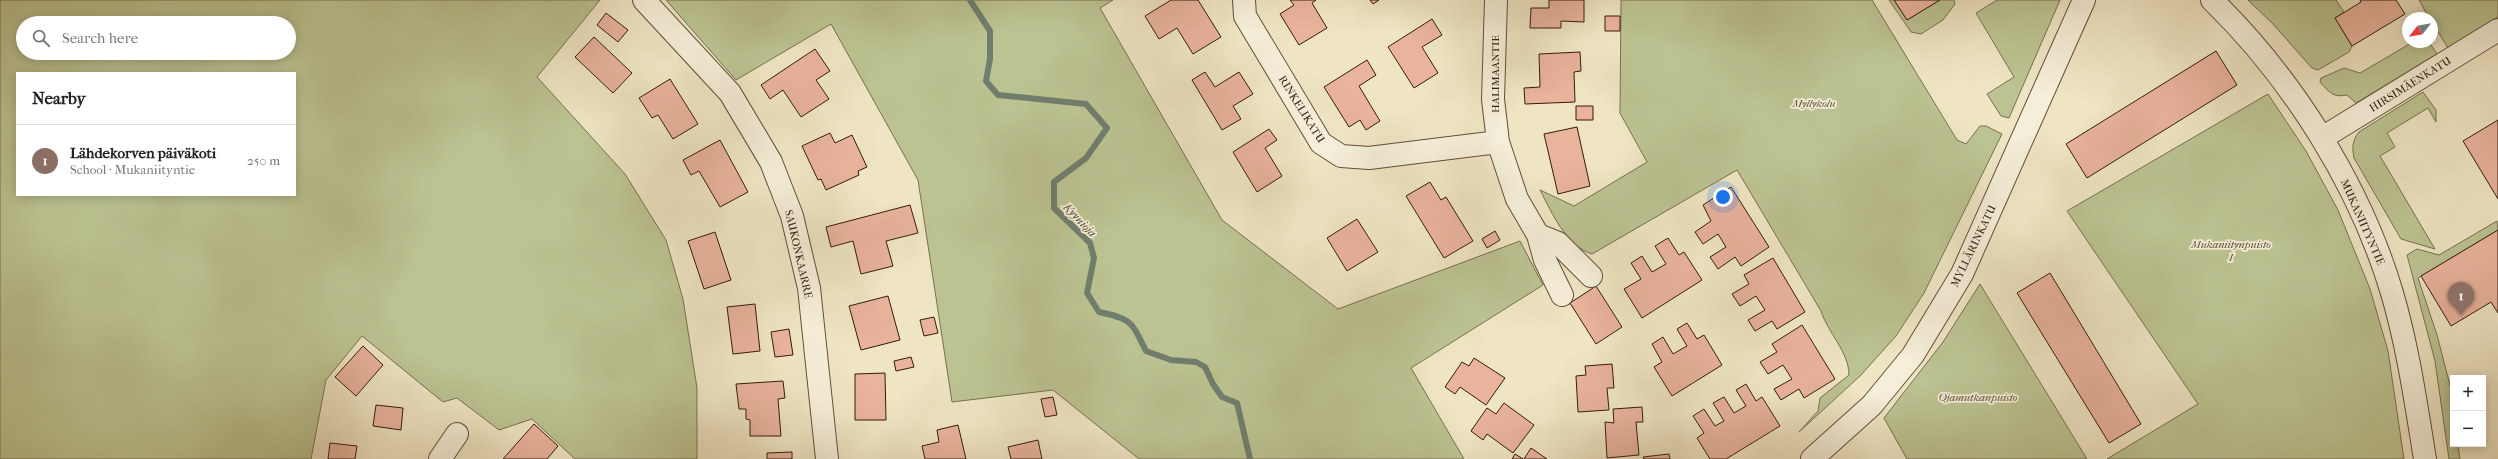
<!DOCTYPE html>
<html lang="en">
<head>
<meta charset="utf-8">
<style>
  :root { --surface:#fff; --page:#f6f6f6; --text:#222; --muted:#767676; --line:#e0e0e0; --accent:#8f2418 }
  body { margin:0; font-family:"IM FELL French Canon",serif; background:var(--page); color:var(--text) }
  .controls { position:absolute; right:12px; bottom:12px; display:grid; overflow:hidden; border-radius:0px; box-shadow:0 2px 10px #0003 }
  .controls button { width:36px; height:36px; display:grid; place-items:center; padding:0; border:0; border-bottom:1px solid var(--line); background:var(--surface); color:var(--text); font:20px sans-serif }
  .compass { position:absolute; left:2402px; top:12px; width:36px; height:36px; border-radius:50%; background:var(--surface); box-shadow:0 2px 10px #0003; rotate:239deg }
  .you { position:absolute; left:1723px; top:197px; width:14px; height:14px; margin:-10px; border:3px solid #fff; border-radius:50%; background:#1a73e8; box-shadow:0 0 0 6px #1a73e833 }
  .badge { display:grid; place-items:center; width:26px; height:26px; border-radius:50%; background:var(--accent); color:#fff; font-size:13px; font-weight:700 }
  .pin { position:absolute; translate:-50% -33px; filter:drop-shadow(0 1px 2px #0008) }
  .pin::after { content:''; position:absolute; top:21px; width:14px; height:12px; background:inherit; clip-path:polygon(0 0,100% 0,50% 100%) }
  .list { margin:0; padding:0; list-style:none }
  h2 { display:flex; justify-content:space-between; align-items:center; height:52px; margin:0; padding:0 16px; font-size:17px }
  h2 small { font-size:13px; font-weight:400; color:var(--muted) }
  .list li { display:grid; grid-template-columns:26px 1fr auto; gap:12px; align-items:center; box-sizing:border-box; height:72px; padding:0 16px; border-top:1px solid var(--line) }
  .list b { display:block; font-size:15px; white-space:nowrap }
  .list p { margin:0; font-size:13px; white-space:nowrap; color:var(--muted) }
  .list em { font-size:13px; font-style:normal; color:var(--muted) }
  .icon { flex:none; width:22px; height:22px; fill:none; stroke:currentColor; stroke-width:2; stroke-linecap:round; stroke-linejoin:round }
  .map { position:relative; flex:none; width:2498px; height:459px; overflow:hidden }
  .search { position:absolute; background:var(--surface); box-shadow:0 2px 10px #0003; left:16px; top:16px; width:280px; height:44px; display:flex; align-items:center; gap:10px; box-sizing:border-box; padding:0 14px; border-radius:22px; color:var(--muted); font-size:15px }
  .panel { position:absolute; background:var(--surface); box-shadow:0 2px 10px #0003; left:16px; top:72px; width:280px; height:124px; border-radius:0px }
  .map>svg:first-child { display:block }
</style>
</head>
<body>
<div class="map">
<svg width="2498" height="459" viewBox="0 0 2498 459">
  <rect width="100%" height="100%" fill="#efe5c3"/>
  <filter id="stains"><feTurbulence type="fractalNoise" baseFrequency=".005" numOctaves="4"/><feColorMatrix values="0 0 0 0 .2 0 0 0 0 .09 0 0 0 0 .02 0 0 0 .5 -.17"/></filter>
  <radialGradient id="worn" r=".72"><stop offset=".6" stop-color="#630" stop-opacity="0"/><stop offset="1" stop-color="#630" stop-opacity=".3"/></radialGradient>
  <!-- green -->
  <path fill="#bcc392" stroke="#787050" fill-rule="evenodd" d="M0 0H600L537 77 625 174 666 240 683 299 697 388V459H575L532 419 499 430 457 398 443 402 362 336 326 380 311 459H0ZM23 23H289V53H23ZM17 73H295V195H17Z
    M666 0H1113L1100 8 1222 220 1338 309 1520 241 1543 285 1411 368 1464 459H1139L1053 390 952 402 918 180 831 24 736 80Z
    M1621 0H1872L1957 140 1966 144 1980 126H1986L2002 134 1924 293 1896 336 1860 376 1799 432 1818 411 1820 398 1849 375C1849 352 1828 333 1821 311L1737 170 1592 254C1566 246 1552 213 1540 190L1574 206 1647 162 1620 113Z
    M1889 0H1894L1907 20 1940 0H1954L1955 4 1943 20 1921 34 1911 32Z
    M1997 0H2060L2009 118 2001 116 1987 94 2014 77 1976 13Z
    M2248 0H2336L2344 12 2335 18 2352 46 2349 52 2318 70 2312 68 2272 23Z
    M2419 0H2498V17L2448 48 2432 22V18H2429Z
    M2413 42H2429L2437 54 2356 103 2347 95C2333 98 2329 92 2320 82L2321 78 2344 68 2360 73Z
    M2423 92 2436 110V122L2428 108 2387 133 2395 147 2380 156 2435 249 2401 239 2354 158C2352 148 2352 141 2359 132Z
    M2268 94 2306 151 2338 210 2370 289 2388 351 2404 459H2107L2198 404 2067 211Z
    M2497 221 2498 230 2418 278 2437 335 2453 397V444H2461L2458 446 2460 459H2449L2435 361 2407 255 2417 249 2439 255Z
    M1980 284 2087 459H1907L1884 418 1943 342Z"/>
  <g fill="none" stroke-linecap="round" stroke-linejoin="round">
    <!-- stream -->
    <path stroke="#717e6d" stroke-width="6" d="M970 0 990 31V59L986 81 998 95 1086 104 1107 128 1086 158 1054 182V208L1090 243 1094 258 1087 293 1099 312C1132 319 1131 321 1146 351L1171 360 1196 362 1205 367 1213 384 1222 397 1237 403 1250 459"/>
  </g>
  <!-- building -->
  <path fill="#e9b39c" stroke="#331c0d" d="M1171 0H1198L1221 37 1193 54 1177 28 1159 39 1145 16Z
    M1290 0H1316L1312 3 1327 28 1299 45 1280 14 1294 5Z
    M1370 0H1379L1373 4Z
    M1549 0H1584V22L1561 21V28H1530L1531 8H1549Z
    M1894 0H1940L1907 20Z
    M2360 0H2396L2405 14 2352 46 2335 18 2361 2Z
    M606 13 628 30 618 42 597 25Z
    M1605 16H1620V31H1605Z
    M1432 19 1442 35 1422 47 1438 73 1414 88 1388 47Z
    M594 37 632 73 613 93 575 57Z
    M815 49 830 71 816 80 829 99 801 117 783 90 770 99 761 85Z
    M2216 51 2237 85 2087 178 2066 144Z
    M1580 52 1581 71 1574 72 1575 102 1525 104 1524 88 1540 87 1539 54Z
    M1367 60 1376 75 1359 86 1380 121 1366 130 1360 120 1349 127 1324 87Z
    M1205 72 1215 87 1239 72 1253 94 1233 106 1241 119 1222 130 1192 80Z
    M670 79 698 124 673 139 658 115 652 118 639 98Z
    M1576 106H1593V120H1576Z
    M2498 120V199L2463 141Z
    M1577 127 1590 186 1558 194 1544 134Z
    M1269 129 1277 140 1265 148 1282 176 1257 192 1233 152Z
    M830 133 835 143 852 135 867 167 858 171 859 175 826 190 821 179 818 180 802 146Z
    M720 140 748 192 720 207 699 171 691 175 683 160Z
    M1430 182 1441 200 1446 197 1473 241 1444 258 1406 196Z
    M1731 187 1769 247 1741 266 1735 257 1718 269 1710 257 1726 247 1718 234 1703 244 1695 232 1711 221 1703 205Z
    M910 205 918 233 886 241 893 266 861 274 853 241 831 247 826 227Z
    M1357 219 1378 252 1347 271 1327 238Z
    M2498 230V313L2491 302 2451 326 2421 276Z
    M1495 231 1500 240 1487 248 1482 239Z
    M715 232 731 280 704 289 688 241Z
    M1668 238 1679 255 1684 252 1702 280 1642 318 1624 289 1641 279 1631 263 1642 256 1652 272 1666 264 1655 246Z
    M1773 258 1805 312 1777 329 1772 321 1755 331 1748 320 1765 310 1756 296 1740 306 1732 294 1749 284 1744 275Z
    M2050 273 2141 424 2109 443 2017 293Z
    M1596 286 1622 327 1596 344 1570 303Z
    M888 296 900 340 861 350 849 306Z
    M755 304 760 351 733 354 727 307Z
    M934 317 938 333 924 336 920 320Z
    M1687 323 1697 339 1704 335 1722 365 1672 396 1654 367 1662 362 1652 344 1663 337 1673 354 1687 346 1677 329Z
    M1802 325 1835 379 1804 398 1799 389 1781 400 1774 389 1792 379 1783 365 1768 374 1760 362 1777 352 1772 344Z
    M789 329 793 355 775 357 771 332Z
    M363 346 383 365 356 396 335 377Z
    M911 357 914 367 896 371 894 361Z
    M1474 358 1505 378 1486 405 1460 387 1455 394 1445 387 1462 362 1469 366Z
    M1612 364 1614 388H1607L1609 410 1578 412 1576 376 1586 375 1585 366Z
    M885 373 886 420H855V374Z
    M783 381 785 398 778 399 781 436H750V420L746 419V409H739L736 384Z
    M1746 384 1756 401 1762 397 1780 426 1726 459H1710L1697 438 1704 433 1693 416 1704 409 1715 426 1724 421 1713 403 1724 397 1734 413 1746 406 1736 390Z
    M1053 397 1057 415 1045 417 1041 399Z
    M1504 403 1534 425 1513 453 1487 434 1483 440 1471 431 1487 408 1496 414Z
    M376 405 403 408 401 430 373 426Z
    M1642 407 1643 422H1636L1639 455 1607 458 1605 422 1614 423 1613 409Z
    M534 424 558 446 547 459H503Z
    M958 425 966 459H925L922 446 939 442 937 430Z
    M1038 440 1042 459H1011L1008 447Z
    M330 443 357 446 355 459H328Z
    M1531 448 1547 459H1524Z
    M792 452V459H767V453Z
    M1515 454 1523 459H1512Z
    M1669 454 1670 459H1644L1643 457Z"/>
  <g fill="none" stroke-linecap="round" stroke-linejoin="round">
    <defs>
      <path id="minor" d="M644 0 730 93 771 162 792 216 809 288 827 459
        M1244 0 1245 16 1321 143 1341 156 1369 158 1498 142
        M1496 0 1493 99 1498 142 1517 199 1538 235 1545 260 1562 295
        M2212 0C2292 78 2360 185 2392 293 2408 347 2416 404 2425 459
        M2322 138 2498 30
        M1538 235 1558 243 1591 276
        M440 459 457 434
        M1812 459 1872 405 1913 355 1962 274 2084 0"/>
    </defs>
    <!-- minor casing -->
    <use href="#minor" stroke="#624e3a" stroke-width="24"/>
    <!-- minor -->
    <use href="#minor" stroke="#f5eed8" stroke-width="22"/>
  </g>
  <g text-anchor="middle" stroke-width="3.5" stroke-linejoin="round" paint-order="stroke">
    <!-- street labels -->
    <g font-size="11" fill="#331c0d" stroke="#f5eed8">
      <text transform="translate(1495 74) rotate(-90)" y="4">HALIMAANTIE</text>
      <text transform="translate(2410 84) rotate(-32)" y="4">HIRSIMÄENKATU</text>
      <text transform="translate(1302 109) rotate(58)" y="4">RINKELIKATU</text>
      <text transform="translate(2363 222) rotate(66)" y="4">MUKANIITYNTIE</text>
      <text transform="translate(1973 246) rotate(-64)" y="4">MYLLÄRINKATU</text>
      <text transform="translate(799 254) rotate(77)" y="4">SAUKONKAARRE</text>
    </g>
    <!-- park labels -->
    <g font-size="11" font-style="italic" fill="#5c4e35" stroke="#f5eed8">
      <text x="1814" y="107">Myllykolu</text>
      <text x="2231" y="248">Mukaniitynpuisto<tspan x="2231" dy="13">I</tspan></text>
      <text x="1978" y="401">Ojamutkanpuisto</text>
    </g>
    <!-- water labels -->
    <g font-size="12" font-style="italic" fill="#524d3d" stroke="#f5eed8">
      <text transform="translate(1080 220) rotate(46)" y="4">Kyynioja</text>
    </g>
  </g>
  <rect width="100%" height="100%" filter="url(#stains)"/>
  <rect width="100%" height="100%" fill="url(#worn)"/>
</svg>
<div class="controls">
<button>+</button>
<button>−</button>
</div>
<svg class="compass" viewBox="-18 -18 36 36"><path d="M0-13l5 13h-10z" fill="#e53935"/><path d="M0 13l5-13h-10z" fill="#767676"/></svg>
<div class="you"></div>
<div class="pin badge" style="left:2461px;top:315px;background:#8d6e63">1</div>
<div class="search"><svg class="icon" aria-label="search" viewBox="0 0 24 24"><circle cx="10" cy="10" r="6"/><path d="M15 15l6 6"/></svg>Search here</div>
<section class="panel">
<h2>Nearby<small></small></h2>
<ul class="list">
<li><span class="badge" style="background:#8d6e63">1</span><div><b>Lähdekorven päiväkoti</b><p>School · Mukaniityntie</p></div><em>250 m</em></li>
</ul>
</section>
</div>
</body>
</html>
